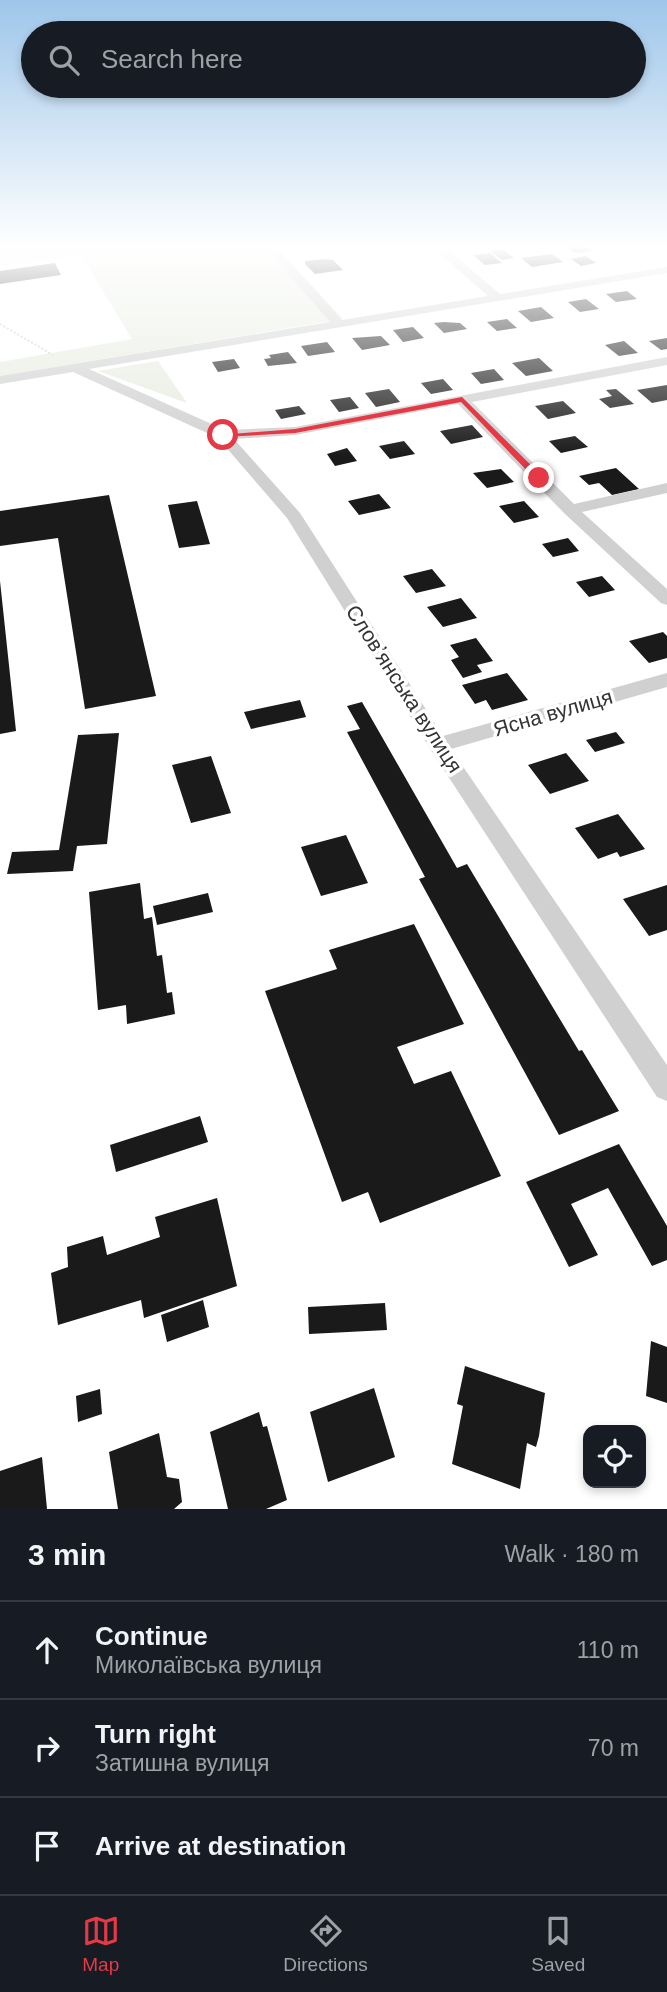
<!DOCTYPE html>
<html lang="en">
<head>
<meta charset="utf-8">
<style>
  :root { --surface:#171b24; --page:#242831; --text:#f1f3f6; --muted:#9ea1a6; --line:#363941; --accent:#e63946 }
  body { margin:0; font-family:Arial,sans-serif; background:var(--page); color:var(--text) }
  .controls { position:absolute; right:21px; bottom:21px; display:grid; overflow:hidden; border-radius:14px; box-shadow:0 4px 10px #0003 }
  .controls button { width:63px; height:63px; display:grid; place-items:center; padding:0; border:0; border-bottom:2px solid var(--line); background:var(--surface); color:var(--text); font:35px sans-serif }
  .stop { position:absolute; width:21px; height:21px; margin:-16px; border:5px solid #e63946; border-radius:50%; background:#fff }
  .stop.end { background:#e63946; border-color:#fff; box-shadow:0 2px 7px #0008 }
  .list { margin:0; padding:0; list-style:none }
  h2 { display:flex; justify-content:space-between; align-items:center; height:91px; margin:0; padding:0 28px; font-size:30px }
  h2 small { font-size:23px; font-weight:400; color:var(--muted) }
  .list li { display:grid; grid-template-columns:46px 1fr auto; gap:21px; align-items:center; box-sizing:border-box; height:98px; padding:0 28px; border-top:2px solid var(--line) }
  .list b { display:block; font-size:26px; white-space:nowrap }
  .list p { margin:0; font-size:23px; white-space:nowrap; color:var(--muted) }
  .list em { font-size:23px; font-style:normal; color:var(--muted) }
  .icon { flex:none; width:38px; height:38px; fill:none; stroke:currentColor; stroke-width:2; stroke-linecap:round; stroke-linejoin:round }
  .map { position:relative; flex:none; width:667px; height:1509px; overflow:hidden }
  .search { position:absolute; background:var(--surface); box-shadow:0 4px 10px #0003; left:21px; right:21px; top:21px; height:77px; display:flex; align-items:center; gap:18px; box-sizing:border-box; padding:0 24px; border-radius:38px; color:var(--muted); font-size:26px }
  .sheet { height:385px; background:var(--surface) }
  nav { display:flex; justify-content:space-around; align-items:center; box-sizing:border-box; height:98px; border-top:2px solid var(--line); background:var(--surface); font-size:19px; color:var(--muted) }
  nav a { display:grid; justify-items:center; gap:4px }
  nav .on { color:var(--accent) }
  .map>svg:first-child { display:block }
</style>
</head>
<body>
<div class="map">
<svg width="667" height="1509" viewBox="0 0 667 1509">
  <rect width="100%" height="100%" fill="#fff"/>
  <!-- green -->
  <path fill="#e6ecdf" d="M0 244H274L343 319 0 376V362L132 339 81 255 0 266Z
    M158 361 187 403 98 371Z"/>
  <!-- building -->
  <path fill="#1a1a1a" d="M562 244H583L592 251 575 253Z
    M502 249 514 258 502 260 490 251Z
    M490 253 502 263 485 265 473 255Z
    M552 254 563 262 532 267 521 258Z
    M586 256 596 263 581 266 571 259Z
    M324 259 333 260 343 270 315 274 305 264V261Z
    M55 263 61 275 0 284V271Z
    M627 291 637 299 616 302 606 294Z
    M586 299 599 309 580 312 568 302Z
    M541 307 554 318 531 322 518 311Z
    M507 319 517 328 497 331 487 322Z
    M444 322 460 323 467 329 444 333 434 323Z
    M413 327 424 338 403 342 393 330Z
    M381 336 390 345 362 350 352 338Z
    M667 338V349L661 350 649 341Z
    M624 341 638 353 619 356 605 345Z
    M327 342 335 352 308 356 301 346Z
    M288 352 297 363 268 366 264 359 271 358 269 355Z
    M539 358 553 371 526 376 512 363Z
    M234 359 240 368 218 372 212 362Z
    M494 369 504 380 481 384 471 373Z
    M443 379 453 390 431 394 421 383Z
    M667 385V400L652 403 637 390Z
    M389 389 400 402 376 407 365 393Z
    M616 389 634 404 610 408 599 399 612 396 606 390Z
    M350 397 359 408 339 412 330 400Z
    M563 401 576 413 548 419 535 406Z
    M299 406 306 414 281 419 275 410Z
    M472 425 483 437 451 444 440 431Z
    M575 436 588 447 561 453 549 441Z
    M404 441 415 454 390 459 379 446Z
    M347 448 357 461 335 466 327 454Z
    M616 468 639 489 612 495 599 483 589 485 579 476Z
    M501 469 514 482 487 488 473 473Z
    M379 494 391 508 359 515 348 501Z
    M109 495 156 696 85 709 58 538 0 546V511Z
    M197 501 210 544 179 548 168 505Z
    M524 501 539 517 514 523 499 506Z
    M568 538 579 551 553 557 542 544Z
    M432 569 446 586 416 593 403 576Z
    M602 576 615 590 589 597 576 582Z
    M0 581 16 731 0 734Z
    M461 598 477 618 443 627 427 607Z
    M663 632 667 636V658L649 663 629 641Z
    M476 638 493 661 477 665 482 672 463 678 451 660 459 657 450 645Z
    M507 673 528 700 492 710 486 700 475 704 462 685Z
    M300 700 306 717 251 729 244 712Z
    M362 702 457 868 467 864 579 1051 582 1050 619 1111 559 1135 419 879 425 877 347 732 360 729 347 706Z
    M616 732 625 743 595 752 586 740Z
    M119 733 107 844 77 846 73 871 7 874 12 852 59 850 78 735Z
    M566 753 589 781 550 794 528 765Z
    M211 756 231 813 191 823 172 765Z
    M618 814 645 849 620 857 617 852 598 859 575 828Z
    M346 835 368 883 321 896 301 847Z
    M140 883 144 919 152 917 157 956 162 955 167 993 172 992 175 1014 127 1024 126 1005 98 1010 89 892Z
    M667 885V930L649 936 623 899Z
    M208 893 213 912 157 925 153 906Z
    M414 924 464 1024 397 1047 414 1084 451 1071 501 1176 380 1223 368 1192 342 1202 265 991 337 969 329 950Z
    M200 1116 208 1142 116 1172 110 1145Z
    M619 1144 667 1226V1260L652 1266 608 1188 571 1204 598 1255 569 1267 526 1182Z
    M217 1198 237 1286 144 1318 141 1300 58 1325 51 1273 68 1267 67 1247 103 1236 107 1255 160 1237 155 1217Z
    M203 1300 209 1327 167 1342 161 1315Z
    M385 1303 387 1330 309 1334 308 1307Z
    M651 1341 667 1347V1403L646 1396Z
    M465 1366 545 1393 539 1436 536 1447 527 1443 520 1489 452 1464 463 1406 457 1404Z
    M374 1388 395 1457 328 1482 310 1412Z
    M100 1389 102 1414 78 1422 76 1396Z
    M259 1412 263 1427 267 1426 287 1500 266 1509H228L210 1432Z
    M159 1433 167 1477 179 1479 182 1502 174 1509H118L109 1452Z
    M42 1457 47 1509H0V1471Z"/>
  <g fill="none" stroke-linecap="round" stroke-linejoin="round">
    <!-- path -->
    <path stroke="#cdcdcd" stroke-width="2" stroke-dasharray="2 2" stroke-linecap="butt" d="M0 324 53 355"/>
    <!-- street -->
    <path fill="#d0d0d0" fill-rule="evenodd" d="M262 244H273L342 320 488 296 429 244H441L500 294 667 267V273L89 369 225 430 295 427 667 357V365L472 402 574 504 667 483V493L582 512 667 589V605L661 603 564 513 458 404 295 435 234 439 300 513 443 736 667 673V687L451 749 667 1065V1101L657 1097 431 750 287 518 218 438 73 372 0 384V376L330 322Z"/>
  </g>
  <!-- sky -->
  <linearGradient id="sky" x2="0" y2="1"><stop stop-color="#9ec6ea"/><stop offset="0.54" stop-color="#fff"/><stop offset="1" stop-color="#fff" stop-opacity="0"/></linearGradient>
  <rect width="667" height="456" fill="url(#sky)"/>
  <!-- route -->
  <path fill="#e63946" d="M462 397 542 476V480H536L461 402 295 433 223 437 219 435 295 429Z"/>
  <g text-anchor="middle" stroke-width="7" stroke-linejoin="round" paint-order="stroke">
    <!-- street labels -->
    <g font-size="21" fill="#333" stroke="#fff">
      <text transform="translate(404 689) rotate(57)" y="7">Словʼянська вулиця</text>
      <text transform="translate(553 713) rotate(-16)" y="7">Ясна вулиця</text>
    </g>
  </g>
</svg>
<div class="controls">
<button><svg class="icon" aria-label="locate" viewBox="0 0 24 24"><circle cx="12" cy="12" r="6"/><path d="M12 2v4M12 18v4M2 12h4M18 12h4"/></svg></button>
</div>
<div class="stop" style="left:223px;top:435px"></div>
<div class="stop end" style="left:539px;top:478px"></div>
<div class="search"><svg class="icon" aria-label="search" viewBox="0 0 24 24"><circle cx="10" cy="10" r="6"/><path d="M15 15l6 6"/></svg>Search here</div>
</div>
<section class="sheet">
<h2>3 min<small>Walk · 180 m</small></h2>
<ul class="list">
<li><svg class="icon" aria-label="ahead" viewBox="0 0 24 24"><path d="M12 20V5M6 11l6-6 6 6"/></svg><div><b>Continue</b><p>Миколаївська вулиця</p></div><em>110 m</em></li>
<li><svg class="icon" aria-label="right" viewBox="0 0 24 24"><path d="M7 20v-9h11M14 6l5 5-5 5"/></svg><div><b>Turn right</b><p>Затишна вулиця</p></div><em>70 m</em></li>
<li><svg class="icon" aria-label="arrive" viewBox="0 0 24 24"><path d="M6 21V4h12l-3 4 3 4H6"/></svg><div><b>Arrive at destination</b></div></li>
</ul>
</section>
<nav>
<a class="on"><svg class="icon" aria-label="map" viewBox="0 0 24 24"><path d="M3 6l6-2 6 2 6-2v14l-6 2-6-2-6 2zM9 4v14M15 6v14"/></svg>Map</a>
<a><svg class="icon" aria-label="directions" viewBox="0 0 24 24"><path d="M12 3l9 9-9 9-9-9zM9 14v-3h6M13 9l2 2-2 2"/></svg>Directions</a>
<a><svg class="icon" aria-label="saved" viewBox="0 0 24 24"><path d="M7 4h10v16l-5-4-5 4z"/></svg>Saved</a>
</nav>
</body>
</html>
